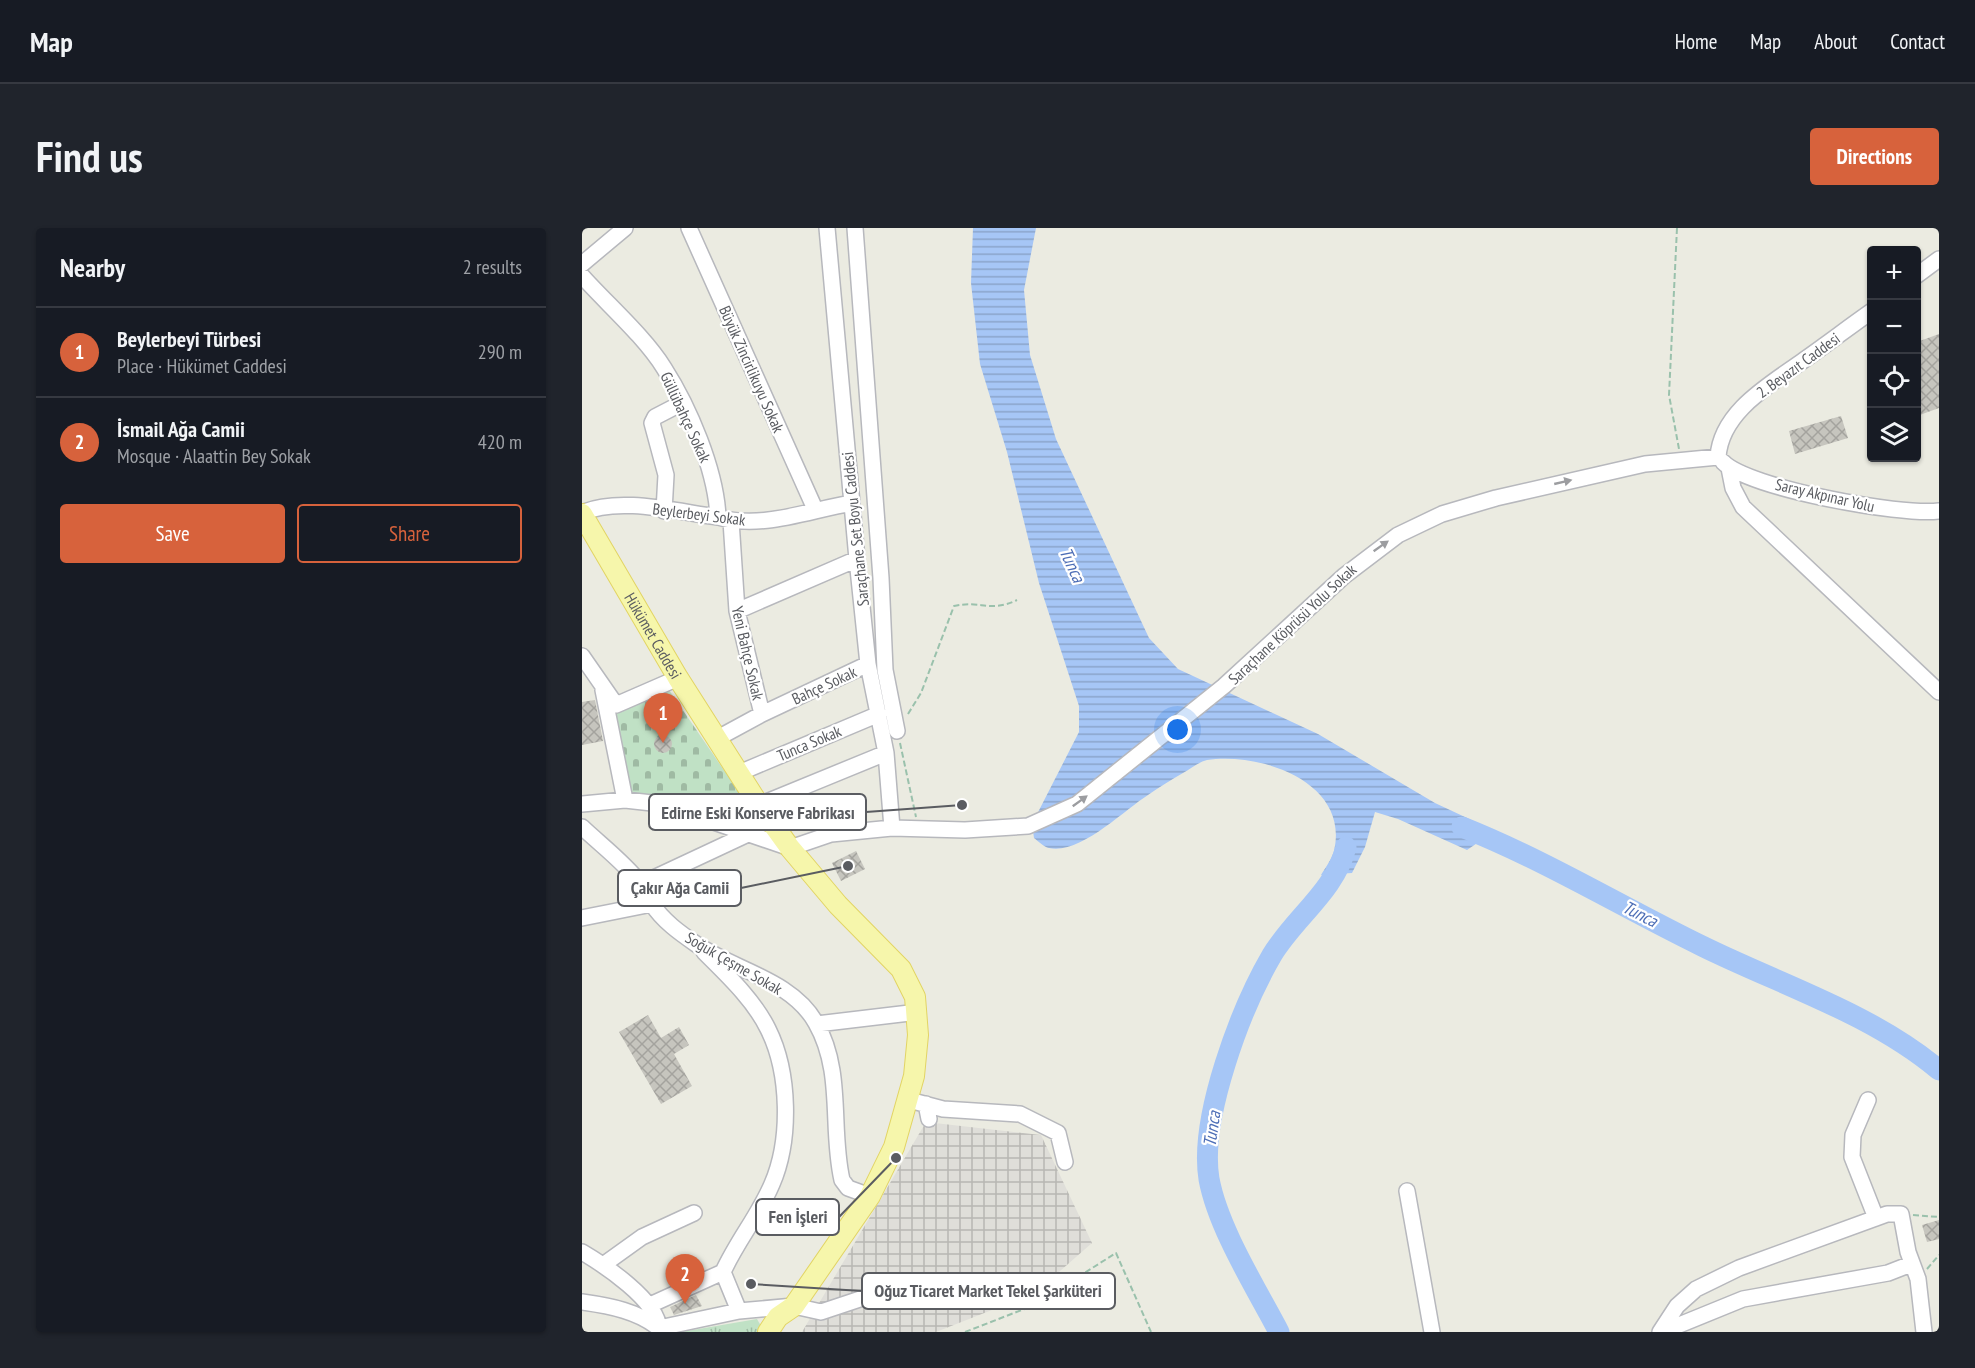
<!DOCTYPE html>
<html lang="en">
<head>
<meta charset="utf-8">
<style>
  :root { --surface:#171b24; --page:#20242c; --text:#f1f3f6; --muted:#9ea1a6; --line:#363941; --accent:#d7623c }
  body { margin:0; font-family:"PT Sans Narrow",sans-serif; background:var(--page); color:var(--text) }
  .controls { position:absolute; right:18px; top:18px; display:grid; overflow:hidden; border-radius:6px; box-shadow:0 2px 4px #0004 }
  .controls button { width:54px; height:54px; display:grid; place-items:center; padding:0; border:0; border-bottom:2px solid var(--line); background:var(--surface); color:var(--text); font:30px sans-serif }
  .you { position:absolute; left:596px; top:502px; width:21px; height:21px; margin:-15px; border:4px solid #fff; border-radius:50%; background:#1a73e8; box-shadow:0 0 0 9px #1a73e833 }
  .badge { display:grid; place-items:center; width:39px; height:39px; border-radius:50%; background:var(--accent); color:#fff; font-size:20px; font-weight:700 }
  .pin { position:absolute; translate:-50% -50px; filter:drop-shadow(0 2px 3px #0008) }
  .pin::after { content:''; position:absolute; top:32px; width:21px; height:18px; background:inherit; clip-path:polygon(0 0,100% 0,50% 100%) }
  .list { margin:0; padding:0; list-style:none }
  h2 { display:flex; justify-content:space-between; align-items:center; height:78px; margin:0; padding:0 24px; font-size:26px }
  h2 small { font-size:20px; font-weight:400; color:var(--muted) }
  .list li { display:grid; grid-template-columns:39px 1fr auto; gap:18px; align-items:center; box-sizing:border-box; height:90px; padding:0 24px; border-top:2px solid var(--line) }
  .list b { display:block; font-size:22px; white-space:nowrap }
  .list p { margin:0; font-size:20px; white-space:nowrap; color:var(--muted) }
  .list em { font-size:20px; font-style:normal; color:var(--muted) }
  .actions { display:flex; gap:12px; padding:18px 24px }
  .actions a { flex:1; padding:14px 0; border:2px solid var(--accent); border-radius:6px; text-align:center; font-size:21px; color:var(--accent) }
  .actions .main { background:var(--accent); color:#fff }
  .icon { flex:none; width:33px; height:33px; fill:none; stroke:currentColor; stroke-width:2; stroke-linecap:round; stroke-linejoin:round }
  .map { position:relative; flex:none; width:1357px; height:1104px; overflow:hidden; border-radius:6px }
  header { display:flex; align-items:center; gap:36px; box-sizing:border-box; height:84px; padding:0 30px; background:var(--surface); border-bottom:2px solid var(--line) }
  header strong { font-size:28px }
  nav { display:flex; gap:33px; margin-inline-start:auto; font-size:21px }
  .intro { display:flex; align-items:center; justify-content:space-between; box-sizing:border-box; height:144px; padding:0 36px }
  h1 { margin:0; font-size:42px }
  .button { padding:15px 27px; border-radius:6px; background:var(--accent); color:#fff; font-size:21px; font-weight:700 }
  main { display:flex; gap:36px; padding:0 36px }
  aside { flex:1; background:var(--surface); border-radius:6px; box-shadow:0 2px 4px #0004 }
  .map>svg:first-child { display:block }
</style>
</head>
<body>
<header>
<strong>Map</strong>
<nav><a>Home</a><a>Map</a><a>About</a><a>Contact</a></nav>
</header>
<div class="intro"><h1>Find us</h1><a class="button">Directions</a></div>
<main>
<aside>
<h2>Nearby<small>2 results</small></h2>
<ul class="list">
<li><span class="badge">1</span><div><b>Beylerbeyi Türbesi</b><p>Place · Hükümet Caddesi</p></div><em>290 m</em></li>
<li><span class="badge">2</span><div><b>İsmail Ağa Camii</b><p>Mosque · Alaattin Bey Sokak</p></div><em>420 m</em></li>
</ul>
<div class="actions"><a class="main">Save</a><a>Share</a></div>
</aside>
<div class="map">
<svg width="1357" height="1104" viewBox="0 0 1357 1104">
  <defs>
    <pattern id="industrial-grid" width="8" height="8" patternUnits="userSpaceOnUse" patternTransform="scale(1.5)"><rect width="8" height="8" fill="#dfded9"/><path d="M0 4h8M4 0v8" fill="none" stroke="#b8b7b3"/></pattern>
    <pattern id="grass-tufts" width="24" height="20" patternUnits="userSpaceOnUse" patternTransform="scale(1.5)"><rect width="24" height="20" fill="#c0e1c5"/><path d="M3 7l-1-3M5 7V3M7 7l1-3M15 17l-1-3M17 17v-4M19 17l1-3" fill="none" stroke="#9fbaa3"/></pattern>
    <pattern id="cemetery-stones" width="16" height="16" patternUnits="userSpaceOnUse" patternTransform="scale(1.5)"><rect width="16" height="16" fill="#c0e1c5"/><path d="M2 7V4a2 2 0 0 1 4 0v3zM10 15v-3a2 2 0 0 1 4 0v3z" fill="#9fbaa3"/></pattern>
    <pattern id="water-rules" width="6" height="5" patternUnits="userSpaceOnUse" patternTransform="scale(1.5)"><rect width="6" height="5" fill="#a6c6f6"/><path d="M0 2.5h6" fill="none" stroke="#8aa4cb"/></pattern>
    <pattern id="building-cross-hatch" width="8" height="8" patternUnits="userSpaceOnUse" patternTransform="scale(1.5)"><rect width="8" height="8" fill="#c6c5be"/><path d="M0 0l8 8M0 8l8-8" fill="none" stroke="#a4a39e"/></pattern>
  </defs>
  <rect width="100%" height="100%" fill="#ebebe1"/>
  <!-- industrial -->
  <path fill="url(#industrial-grid)" d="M344 894 459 907 510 1015 453 1065 354 1104H220Z"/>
  <!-- grass -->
  <path fill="url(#grass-tufts)" d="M175 1091 179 1098 176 1104H99Z"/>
  <!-- cemetery -->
  <path fill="url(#cemetery-stones)" d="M87 462 161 570 152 594 48 566 32 485Z"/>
  <!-- water -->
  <path fill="url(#water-rules)" d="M391 0H454L442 62 448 127 474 211 567 410 596 441 736 506 853 575 913 603 885 622 816 591 793 584 783 619 770 645 739 647C743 640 750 631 752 623 768 554 679 524 625 532 617 534 608 541 601 545 589 552 577 559 566 567 542 582 498 627 467 620 462 619 456 613 452 610L450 596 497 504V478L457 355 425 224 398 136 389 55Z"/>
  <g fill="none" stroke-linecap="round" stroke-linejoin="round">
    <!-- river -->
    <path stroke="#a6c6f6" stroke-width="21" d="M880 599C963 632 1040 679 1120 718 1199 757 1289 785 1357 842
      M697 1104C674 1060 636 1000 627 951 617 890 659 780 690 727 713 689 753 663 764 619"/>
  </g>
  <!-- building -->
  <path fill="url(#building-cross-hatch)" d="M1357 106V180L1335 188V114Z
    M1259 188 1266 210 1213 226 1207 203Z
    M13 472 21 513 0 517V474Z
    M72 516a9 9 0 1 1 18 0a9 9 0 1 1-18 0Z
    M274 623 283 641 259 653 250 635Z
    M66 787 79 810 97 799 107 817 92 826 110 858 79 876 37 804Z
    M1357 992V1011L1345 1014 1340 997Z
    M114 1067 120 1078 92 1087 88 1079Z"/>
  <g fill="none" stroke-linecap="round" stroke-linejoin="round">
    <defs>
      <path id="minor" d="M107 0 233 281
        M245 0 275 331 286 436 304 525 310 600
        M273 0 299 350 303 442 315 503
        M0 36 43 0
        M0 48C25 76 62 108 82 140 107 179 134 242 136 289
        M1334 48 1357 31
        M1136 229C1139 183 1189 156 1222 132 1245 116 1267 99 1290 83
        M1141 234C1166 260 1318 288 1357 283
        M1147 240 1151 260 1161 279 1357 464
        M82 283 84 247 70 195 73 189 100 175
        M0 285C36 268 96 284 136 289 179 302 227 282 270 275
        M149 293 155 383 180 486
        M155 383 275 331
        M0 428 34 477 96 450
        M21 462 43 572
        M134 511 180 486 286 436
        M157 545 297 486
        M0 576 43 572 79 576 208 620 249 606 310 600 383 602 446 598 495 576 642 458 762 348 816 307 860 286 914 270 1063 236 1136 229
        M177 577 304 525
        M0 599C19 617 43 635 59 656 64 662 66 670 70 676 81 693 98 705 114 716 152 742 210 752 234 795 262 844 248 900 260 952L266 960 288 968
        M59 656 168 605
        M0 690 70 676
        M122 724C144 746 172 772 186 801 208 845 209 912 190 956 177 987 155 1013 141 1044L157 1083
        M235 796 336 784
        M327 872 361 881 438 886 476 905 483 934
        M1286 872 1271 907 1270 929 1294 990
        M344 876 347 891
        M825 963 850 1104
        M0 1024C22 1037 75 1072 77 1100
        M21 1037 60 1009 112 985
        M0 1074C28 1078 57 1083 79 1102
        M68 1077 141 1044
        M77 1100 157 1083 212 1078 239 1084 299 1064
        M1078 1104 1095 1078 1114 1061 1157 1040 1305 986H1319L1326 1024 1336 1051 1342 1104
        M1080 1104 1161 1071 1306 1045 1329 1036"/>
      <g id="major">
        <path id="s1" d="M0 286 96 450 177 577 208 620 256 677 319 741 333 769 336 807 332 848 312 919 288 968 212 1078 196 1089 186 1104"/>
      </g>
    </defs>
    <!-- minor casing -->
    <use href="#minor" stroke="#b7b8bd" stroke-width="18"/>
    <!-- major casing -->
    <use href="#major" stroke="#e2d463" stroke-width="22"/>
    <!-- path -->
    <path stroke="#9ac1ac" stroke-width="2" stroke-dasharray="6 3" stroke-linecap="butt" d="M1095 0 1087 167 1097 221
      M326 486 339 465 372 378C398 372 409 385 435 372
      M318 515 334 589
      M1331 987 1357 989
      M1345 1041 1357 1027
      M383 1104 450 1078 534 1025 569 1104"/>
    <!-- minor -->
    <use href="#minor" stroke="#fff" stroke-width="15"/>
    <!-- major -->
    <use href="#major" stroke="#f6f6ab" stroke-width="20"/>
  </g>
  <!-- one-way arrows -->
  <defs><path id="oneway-solid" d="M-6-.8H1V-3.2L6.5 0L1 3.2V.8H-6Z" transform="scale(1.5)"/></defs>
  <g fill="#9c9da0">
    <use href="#oneway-solid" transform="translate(981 254) rotate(-13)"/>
    <use href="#oneway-solid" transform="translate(799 318) rotate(-35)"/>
    <use href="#oneway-solid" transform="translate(498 573) rotate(-36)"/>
  </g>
  <g text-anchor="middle" stroke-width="4.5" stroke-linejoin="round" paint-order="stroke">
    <!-- street labels -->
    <g font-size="16" fill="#5a5c61" stroke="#fff">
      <text transform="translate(1216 137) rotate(-36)" y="6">2. Beyazıt Caddesi</text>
      <text transform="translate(170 141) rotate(66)" y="6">Büyük Zincirlikuyu Sokak</text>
      <text transform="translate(104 189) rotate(65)" y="6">Güllübahçe Sokak</text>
      <text transform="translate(1243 267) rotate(13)" y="6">Saray Akpınar Yolu</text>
      <text transform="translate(117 286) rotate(7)" y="6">Beylerbeyi Sokak</text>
      <text transform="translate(273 301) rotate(-96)" y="6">Saraçhane Set Boyu Caddesi</text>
      <text transform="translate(710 396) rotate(-43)" y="6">Saraçhane Köprüsü Yolu Sokak</text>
      <text dy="6" stroke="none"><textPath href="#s1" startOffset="141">Hükümet Caddesi</textPath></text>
      <text transform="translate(166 425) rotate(77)" y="6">Yeni Bahçe Sokak</text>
      <text transform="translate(242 457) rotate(-25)" y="6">Bahçe Sokak</text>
      <text transform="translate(227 515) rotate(-23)" y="6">Tunca Sokak</text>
      <text transform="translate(152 735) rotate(30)" y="6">Soğuk Çeşme Sokak</text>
    </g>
    <!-- water labels -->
    <g font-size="18" font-style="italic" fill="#4d6eb6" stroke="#fff">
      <text transform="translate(490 337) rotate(65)" y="6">Tunca</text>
      <text transform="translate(1058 686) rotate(27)" y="6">Tunca</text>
      <text transform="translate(630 901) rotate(-82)" y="6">Tunca</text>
    </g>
  </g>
  <!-- callouts -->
  <path fill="none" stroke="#5a5c61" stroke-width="2" d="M380 577L284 584M266 638L159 660M314 930L257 989M169 1056L280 1063"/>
  <g fill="#5a5c61" stroke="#fff" stroke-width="2">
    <circle cx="380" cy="577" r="6"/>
    <circle cx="266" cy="638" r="6"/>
    <circle cx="314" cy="930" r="6"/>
    <circle cx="169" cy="1056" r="6"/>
  </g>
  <g fill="#fff" stroke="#5a5c61" stroke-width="2">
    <rect x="67" y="566" width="217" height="36" rx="6"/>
    <rect x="36" y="642" width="123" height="36" rx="6"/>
    <rect x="174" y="971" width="83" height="36" rx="6"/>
    <rect x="280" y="1045" width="253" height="36" rx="6"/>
  </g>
  <g font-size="18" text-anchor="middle" font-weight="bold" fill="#5a5c61">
    <text x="176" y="591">Edirne Eski Konserve Fabrikası</text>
    <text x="98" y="666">Çakır Ağa Camii</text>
    <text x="216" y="995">Fen İşleri</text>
    <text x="406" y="1069">Oğuz Ticaret Market Tekel Şarküteri</text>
  </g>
</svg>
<div class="controls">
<button>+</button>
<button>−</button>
<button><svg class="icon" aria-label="locate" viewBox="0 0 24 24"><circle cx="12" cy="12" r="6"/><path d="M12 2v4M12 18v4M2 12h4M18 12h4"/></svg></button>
<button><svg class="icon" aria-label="layers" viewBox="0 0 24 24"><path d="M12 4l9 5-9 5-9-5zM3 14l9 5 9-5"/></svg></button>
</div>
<div class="you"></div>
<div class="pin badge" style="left:81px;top:515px">1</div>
<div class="pin badge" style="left:103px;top:1076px">2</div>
</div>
</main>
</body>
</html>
